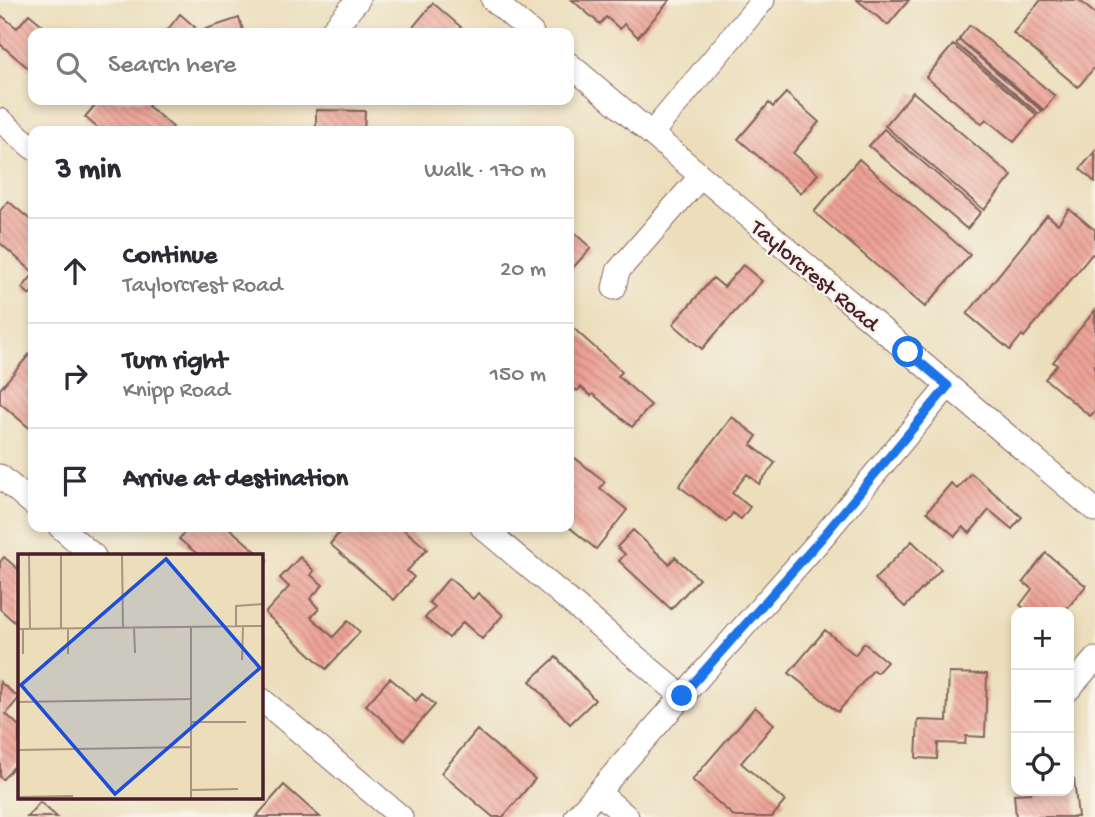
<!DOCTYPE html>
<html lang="en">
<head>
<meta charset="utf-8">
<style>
  :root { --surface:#fff; --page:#f7f7f7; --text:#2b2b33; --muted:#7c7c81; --line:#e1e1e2 }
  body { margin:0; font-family:"Gochi Hand",sans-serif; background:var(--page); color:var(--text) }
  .controls { position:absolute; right:21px; bottom:21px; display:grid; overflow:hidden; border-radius:14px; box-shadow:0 4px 10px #0003 }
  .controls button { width:63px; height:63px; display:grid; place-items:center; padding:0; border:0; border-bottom:2px solid var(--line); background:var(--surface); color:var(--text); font:35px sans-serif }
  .stop { position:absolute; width:21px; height:21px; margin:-16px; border:5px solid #1a73e8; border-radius:50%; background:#fff }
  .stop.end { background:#1a73e8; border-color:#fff; box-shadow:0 2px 7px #0008 }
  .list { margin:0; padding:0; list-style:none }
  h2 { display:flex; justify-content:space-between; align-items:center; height:91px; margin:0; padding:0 28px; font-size:30px }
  h2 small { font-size:23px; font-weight:400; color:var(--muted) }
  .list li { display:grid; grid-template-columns:46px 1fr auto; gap:21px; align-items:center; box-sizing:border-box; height:105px; padding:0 28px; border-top:2px solid var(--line) }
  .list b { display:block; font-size:26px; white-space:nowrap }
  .list p { margin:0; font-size:23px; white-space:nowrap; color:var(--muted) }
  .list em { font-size:23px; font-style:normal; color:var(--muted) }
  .icon { flex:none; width:38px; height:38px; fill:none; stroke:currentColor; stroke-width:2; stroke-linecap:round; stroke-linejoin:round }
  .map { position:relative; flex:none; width:1095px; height:817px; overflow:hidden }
  .search { position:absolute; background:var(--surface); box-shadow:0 4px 10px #0003; left:28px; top:28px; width:546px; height:77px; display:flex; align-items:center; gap:18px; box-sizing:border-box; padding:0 24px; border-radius:14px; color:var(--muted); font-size:26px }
  .panel { position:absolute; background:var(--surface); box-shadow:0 4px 10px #0003; left:28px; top:126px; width:546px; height:406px; border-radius:14px }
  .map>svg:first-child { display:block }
</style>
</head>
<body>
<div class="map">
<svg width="1095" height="817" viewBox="0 0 1095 817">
  <defs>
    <pattern id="building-back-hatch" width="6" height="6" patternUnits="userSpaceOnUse" patternTransform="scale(1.75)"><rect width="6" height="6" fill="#eda195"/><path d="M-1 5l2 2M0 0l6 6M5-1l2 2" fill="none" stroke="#c2837a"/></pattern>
  </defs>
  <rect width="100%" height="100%" fill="#f7f3e8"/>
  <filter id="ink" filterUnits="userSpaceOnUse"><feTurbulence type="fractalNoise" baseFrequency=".0143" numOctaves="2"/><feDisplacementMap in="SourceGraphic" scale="14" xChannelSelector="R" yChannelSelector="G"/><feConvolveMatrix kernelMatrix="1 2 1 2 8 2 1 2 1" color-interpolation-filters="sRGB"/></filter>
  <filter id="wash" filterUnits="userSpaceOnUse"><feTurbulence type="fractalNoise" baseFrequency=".00686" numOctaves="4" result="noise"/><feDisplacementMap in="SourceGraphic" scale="28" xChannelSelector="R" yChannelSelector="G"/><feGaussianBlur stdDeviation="1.57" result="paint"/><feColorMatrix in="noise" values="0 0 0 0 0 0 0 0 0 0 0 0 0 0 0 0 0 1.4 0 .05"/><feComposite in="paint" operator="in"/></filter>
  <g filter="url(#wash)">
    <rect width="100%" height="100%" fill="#ecdebb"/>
    <g id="blocks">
      <!-- building -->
      <path fill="url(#building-back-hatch)" d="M572 0H670L638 37 624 24 620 29 606 17 600 24Z
        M857 0H909L888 25Z
        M1041 0H1079L1095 14V67L1078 87 1013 33Z
        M433 3 461 27 456 33H408Z
        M29 14 52 33H33V72L0 44V18L2 16 17 28Z
        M180 14 195 27 190 33H165Z
        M239 18 244 33H194Z
        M970 25 1055 96 1044 110 959 39Z
        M959 40 1042 111 1039 114 956 44Z
        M953 45 1037 115 1014 142 986 119 982 124 926 77Z
        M913 92 1012 176 984 210 885 126Z
        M786 93 819 122 793 153 818 174 801 193 738 139 769 103 773 107Z
        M91 100H153L148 106 173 127 169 131H101L85 117 96 104Z
        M316 110 365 111 364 131H316Z
        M884 129 981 212 967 229 869 146Z
        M1095 151V182L1080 169Z
        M859 159 970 255 925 307 814 212Z
        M8 201 33 222V272L0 243V211Z
        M1069 209 1095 230V256L1092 254 1024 337 1022 335 1010 350 967 314 1047 215 1058 224Z
        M569 228 591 248 569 272Z
        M743 265 762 281 702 349 673 324 713 278 724 287Z
        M33 275V290L30 295 22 288Z
        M1095 310V411L1090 416 1045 379 1057 365 1053 362Z
        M572 327 622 372 618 376 651 405 632 427 593 394 591 396 581 387 577 391 569 384V331Z
        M33 350V380L28 387 33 391V431L0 403V389Z
        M732 417 757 436 751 445 775 463 759 484 747 474 732 493 750 507 741 519 733 513 726 522 679 486Z
        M570 454 605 482 600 488 627 510 596 549 569 527Z
        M971 473 1022 517 1012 529 989 510 970 533 963 527 955 536 927 512 951 483 957 489Z
        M189 527H228L267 561 261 568V556H192L196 553 179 539Z
        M344 527H401L427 549 407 571 414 577 394 600 330 544Z
        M633 530 669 564 675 557 699 579 671 609 619 561 625 554 617 547Z
        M912 541 941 569 905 607 875 579Z
        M1046 553 1086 586 1064 612H1029L1020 605 1032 589 1023 582Z
        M4 557 19 570V626L0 609V562Z
        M300 557 314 571 311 575 323 585 310 599 319 609 311 617 333 637 348 621 360 632 326 669 265 613 289 587 280 578Z
        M449 578 473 599 478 593 503 615 482 639 463 622 449 638 425 618 435 607 429 602Z
        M825 630 855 655 864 643 887 662 877 673 873 670 838 712 789 673Z
        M556 657 595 700 570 724 530 681Z
        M949 673 987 674 985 737 966 736 965 744 938 743 937 759 916 758 918 720 947 721Z
        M390 678 416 701 422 694 435 705 404 740 366 705Z
        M0 682 19 698 6 714 19 726V761L3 779 0 777Z
        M755 707 774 724 741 763 785 801 772 817H735L692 780Z
        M477 730 535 779 503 817H493L441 773Z
        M1074 779 1078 817H1016L1014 794 1031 793 1030 791H1069V780Z
        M284 785 320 817H256Z
        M40 802 57 817H27Z"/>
    </g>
  </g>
  <g filter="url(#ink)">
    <use href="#blocks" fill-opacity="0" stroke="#83625d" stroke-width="2"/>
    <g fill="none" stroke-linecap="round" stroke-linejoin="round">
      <defs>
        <path id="minor" d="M493 0 532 33
          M330 33 358 0
          M569 64 1095 510
          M0 120 33 148
          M651 134 763 0
          M614 288 618 271 701 176
          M0 476 33 504
          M60 527 94 556
          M482 527 682 696
          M1069 689 1095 659
          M261 699 401 817
          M598 792 627 817
          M576 817 820 540 948 386"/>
      </defs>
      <!-- minor casing -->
      <use href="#minor" stroke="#83625d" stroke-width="25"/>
      <!-- minor -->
      <use href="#minor" stroke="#fff" stroke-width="23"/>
    </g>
  </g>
  <g fill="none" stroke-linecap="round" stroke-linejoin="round" filter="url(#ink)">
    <!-- route -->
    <path stroke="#1a73e8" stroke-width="9" d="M682 696 820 540 948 386 908 352"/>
  </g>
  <g text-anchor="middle" stroke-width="5" stroke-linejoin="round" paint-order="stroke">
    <!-- street labels -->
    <g font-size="23" fill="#4a1f2b" stroke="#f7f3e8">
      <text transform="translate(816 274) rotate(40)" y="8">Taylorcrest Road</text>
    </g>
  </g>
  <!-- overview -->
  <g transform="translate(18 554)">
    <rect width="245" height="245" fill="#ecdebb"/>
    <path fill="none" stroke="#ab9281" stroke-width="2" d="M11 1 12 75M43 1V75M104 1 105 74M218 73V52L245 50M116 74 117 99M0 75 245 72M5 75V100M50 75V100M224 106 225 73M0 148 174 145M173 168H228M0 196 173 193M173 236 220 235M0 243 55 242M173 244V73"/>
    <path fill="#1d4ed8" fill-opacity="0.15" stroke="#1d4ed8" stroke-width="3.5" d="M148 5 242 114 97 240 3 131Z"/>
    <rect width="245" height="245" fill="none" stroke="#4a1f2b" stroke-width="3.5"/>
  </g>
</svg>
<div class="controls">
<button>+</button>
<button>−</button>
<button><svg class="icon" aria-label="locate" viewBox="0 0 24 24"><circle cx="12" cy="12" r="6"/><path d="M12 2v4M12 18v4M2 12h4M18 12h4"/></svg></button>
</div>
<div class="stop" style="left:908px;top:352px"></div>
<div class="stop end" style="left:682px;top:696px"></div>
<div class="search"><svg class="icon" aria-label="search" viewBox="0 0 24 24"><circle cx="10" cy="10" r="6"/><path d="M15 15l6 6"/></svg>Search here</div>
<section class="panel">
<h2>3 min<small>Walk · 170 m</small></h2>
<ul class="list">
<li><svg class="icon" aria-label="ahead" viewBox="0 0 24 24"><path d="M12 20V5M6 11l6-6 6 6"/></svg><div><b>Continue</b><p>Taylorcrest Road</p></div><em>20 m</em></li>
<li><svg class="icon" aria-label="right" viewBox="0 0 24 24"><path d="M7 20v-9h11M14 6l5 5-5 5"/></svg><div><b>Turn right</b><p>Knipp Road</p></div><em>150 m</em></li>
<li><svg class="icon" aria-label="arrive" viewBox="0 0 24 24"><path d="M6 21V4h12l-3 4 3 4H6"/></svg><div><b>Arrive at destination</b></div></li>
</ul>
</section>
</div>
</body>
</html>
